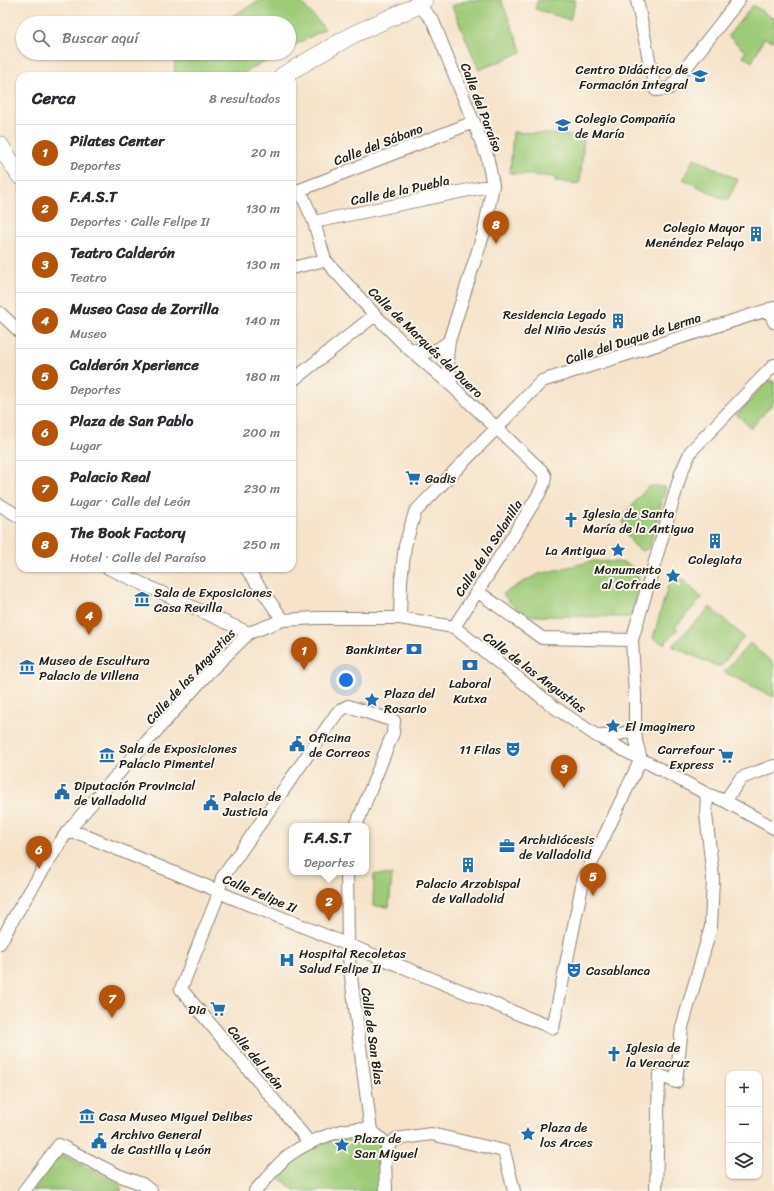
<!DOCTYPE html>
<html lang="es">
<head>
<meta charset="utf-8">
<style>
  :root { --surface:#fff; --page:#f2f2f3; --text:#2b2b33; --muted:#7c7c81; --line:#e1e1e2; --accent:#b45309 }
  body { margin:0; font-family:Sriracha,sans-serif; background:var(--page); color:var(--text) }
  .controls { position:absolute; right:12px; bottom:12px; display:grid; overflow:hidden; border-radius:8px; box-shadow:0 1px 3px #0004 }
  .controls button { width:36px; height:36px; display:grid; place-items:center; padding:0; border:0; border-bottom:1px solid var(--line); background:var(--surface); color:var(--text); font:20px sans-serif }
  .you { position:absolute; left:346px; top:680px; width:14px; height:14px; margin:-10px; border:3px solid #fff; border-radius:50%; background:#1a73e8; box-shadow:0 0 0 6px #1a73e833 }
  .badge { display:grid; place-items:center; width:26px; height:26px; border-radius:50%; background:var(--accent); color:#fff; font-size:13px; font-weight:700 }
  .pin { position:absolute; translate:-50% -33px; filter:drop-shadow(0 1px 2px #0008) }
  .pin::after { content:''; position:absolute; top:21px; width:14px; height:12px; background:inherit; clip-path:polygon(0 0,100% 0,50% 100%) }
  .popup { position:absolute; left:289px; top:823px; width:80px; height:52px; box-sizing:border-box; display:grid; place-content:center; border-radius:8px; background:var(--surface); filter:drop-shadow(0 1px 3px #0005); font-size:13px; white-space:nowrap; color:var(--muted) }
  .popup b { font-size:15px; color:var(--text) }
  .popup::after { content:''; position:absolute; left:50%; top:100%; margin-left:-8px; border:8px solid transparent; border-top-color:var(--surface) }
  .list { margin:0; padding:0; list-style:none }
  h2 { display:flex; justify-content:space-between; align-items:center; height:52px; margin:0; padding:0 16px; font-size:17px }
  h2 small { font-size:13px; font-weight:400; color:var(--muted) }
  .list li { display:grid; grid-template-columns:26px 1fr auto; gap:12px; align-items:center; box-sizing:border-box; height:56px; padding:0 16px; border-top:1px solid var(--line) }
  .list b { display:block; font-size:15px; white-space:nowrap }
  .list p { margin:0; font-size:13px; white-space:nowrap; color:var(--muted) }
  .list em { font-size:13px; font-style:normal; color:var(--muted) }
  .icon { flex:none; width:22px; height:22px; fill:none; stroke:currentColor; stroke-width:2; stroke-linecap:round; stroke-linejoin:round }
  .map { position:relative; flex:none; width:774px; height:1191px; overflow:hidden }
  .search { position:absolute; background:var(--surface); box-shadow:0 1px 3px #0004; left:16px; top:16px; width:280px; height:44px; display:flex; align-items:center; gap:10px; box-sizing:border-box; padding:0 14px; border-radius:22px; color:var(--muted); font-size:15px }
  .panel { position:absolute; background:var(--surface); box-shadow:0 1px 3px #0004; left:16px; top:72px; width:280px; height:500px; border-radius:12px }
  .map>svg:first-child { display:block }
</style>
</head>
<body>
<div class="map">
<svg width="774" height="1191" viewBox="0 0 774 1191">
  <rect width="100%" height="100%" fill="#fbf7ec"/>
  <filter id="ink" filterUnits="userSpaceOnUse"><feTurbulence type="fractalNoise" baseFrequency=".025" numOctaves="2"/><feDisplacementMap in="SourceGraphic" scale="8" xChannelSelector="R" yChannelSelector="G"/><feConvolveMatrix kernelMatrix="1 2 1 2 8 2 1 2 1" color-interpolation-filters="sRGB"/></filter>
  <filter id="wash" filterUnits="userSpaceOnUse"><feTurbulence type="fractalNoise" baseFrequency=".012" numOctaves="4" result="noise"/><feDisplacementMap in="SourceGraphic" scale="16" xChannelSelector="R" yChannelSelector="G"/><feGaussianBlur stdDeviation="0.9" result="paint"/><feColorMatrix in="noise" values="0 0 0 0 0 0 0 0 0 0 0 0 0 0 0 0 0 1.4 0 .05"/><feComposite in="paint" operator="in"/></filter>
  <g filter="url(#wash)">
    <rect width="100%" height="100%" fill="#f6e3ca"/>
    <!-- green -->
    <path fill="#9ecb78" stroke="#5d744a" d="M261 0H298L301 2 325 29 289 48V23H219Z
      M468 0H501L522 52 479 70 452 6Z
      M538 0H576L570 20 535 9Z
      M753 5 769 16 774 18V41L764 38 752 62 743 56 746 52 728 36Z
      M178 53H280L238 76H174L175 61Z
      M513 132 584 136 580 184 555 181V177L510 173Z
      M694 158 738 180 727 201 683 179Z
      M768 381H774V402L751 428 737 415 765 383Z
      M651 486 666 487 649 548 643 551C632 548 620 526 624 515L648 487Z
      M593 561C603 562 615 561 624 563 650 570 635 600 630 617L534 616C520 613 511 605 503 594L523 582 539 574Z
      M682 579 702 598 675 627 678 629 664 644 653 638 668 586Z
      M710 607 744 637 721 666H716L672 646Z
      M750 643 774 664V697L724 672Z
      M374 874 392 875 389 907 373 906Z
      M357 1131 381 1142V1191H295L276 1174 300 1151Z
      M60 1154 119 1183 122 1191H32Z"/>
  </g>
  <g filter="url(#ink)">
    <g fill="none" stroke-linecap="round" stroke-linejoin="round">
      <defs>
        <path id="street" d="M416 0 419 5 433 21 487 156 493 185 484 232 449 341 447 357 452 386
          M637 0 651 70 656 90 670 88 739 0
          M300 190 314 222 325 260 375 315 408 348 452 386 541 470 545 476 544 483 539 494 510 541 454 627
          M292 193 474 122
          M314 222 493 185
          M292 268 325 260
          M769 309 774 322
          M0 313 20 332
          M411 349C429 353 435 353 449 341
          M292 381 375 315
          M0 505 20 517
          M108 568 249 633
          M246 568 283 620
          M477 591 542 638 632 640
          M400 618 401 581 405 546 415 512 542 381 774 308
          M599 736C612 736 623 735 635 729
          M641 759 636 741 635 729V695L632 640 681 473 691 451 774 365
          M725 801 741 778 774 766
          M67 832 81 834 218 891 228 896 553 1028 583 881 641 759
          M347 872 348 945 350 969 371 1131
          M0 943 16 914 59 844 67 832 92 803 208 673 249 633 283 620 317 618H400L454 627 554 707 597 736 707 794 725 801 774 828
          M310 1143 181 989 216 901 222 878 337 713 344 708 348 706 394 721 393 733 356 826
          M388 1146 396 1139 431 1134 504 1151 514 1191
          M24 1191 59 1145 118 1175 142 1184 151 1191
          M255 1191C266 1180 276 1165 289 1155 306 1143 351 1121 372 1132 378 1135 383 1141 388 1146
          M386 1191 385 1157 388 1146
          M656 1191 659 1075 676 1082 682 1027 711 927 713 878 706 814 707 794"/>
        <path id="secondary" d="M282 76 354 34 419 5 424 0
          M0 145 20 176"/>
      </defs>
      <!-- street casing -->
      <use href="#street" stroke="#898073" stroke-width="14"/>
      <!-- secondary casing -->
      <use href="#secondary" stroke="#898073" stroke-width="18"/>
      <!-- street -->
      <use href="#street" stroke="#fff" stroke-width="12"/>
      <!-- secondary -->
      <use href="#secondary" stroke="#fff" stroke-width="17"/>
    </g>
  </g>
  <!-- icons -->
  <defs>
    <symbol id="university-bare" viewBox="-9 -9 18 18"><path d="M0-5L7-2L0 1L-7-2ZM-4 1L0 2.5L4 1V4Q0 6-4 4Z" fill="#1f6fb2" stroke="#fbf7ec" stroke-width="2.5" paint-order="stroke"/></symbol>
    <symbol id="school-bare" viewBox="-9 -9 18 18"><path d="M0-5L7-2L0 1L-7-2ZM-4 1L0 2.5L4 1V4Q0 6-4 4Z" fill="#1f6fb2" stroke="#fbf7ec" stroke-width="2.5" paint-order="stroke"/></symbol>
    <symbol id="building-bare" viewBox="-9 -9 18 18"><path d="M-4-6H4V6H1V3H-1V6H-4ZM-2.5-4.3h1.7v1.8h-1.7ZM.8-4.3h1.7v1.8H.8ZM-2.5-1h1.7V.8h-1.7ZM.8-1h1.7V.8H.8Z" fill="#1f6fb2" stroke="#fbf7ec" stroke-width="2.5" paint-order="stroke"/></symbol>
    <symbol id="supermarket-bare" viewBox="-9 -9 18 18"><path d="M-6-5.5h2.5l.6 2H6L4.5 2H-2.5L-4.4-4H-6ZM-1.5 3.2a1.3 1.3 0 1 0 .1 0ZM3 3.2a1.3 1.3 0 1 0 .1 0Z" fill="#1f6fb2" stroke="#fbf7ec" stroke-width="2.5" paint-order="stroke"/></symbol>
    <symbol id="church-bare" viewBox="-9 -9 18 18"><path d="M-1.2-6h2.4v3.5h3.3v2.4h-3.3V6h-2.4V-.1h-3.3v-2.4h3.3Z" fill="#1f6fb2" stroke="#fbf7ec" stroke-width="2.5" paint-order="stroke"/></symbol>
    <symbol id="sight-bare" viewBox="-9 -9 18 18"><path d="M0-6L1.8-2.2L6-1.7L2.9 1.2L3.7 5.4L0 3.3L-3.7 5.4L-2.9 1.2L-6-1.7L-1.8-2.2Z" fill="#1f6fb2" stroke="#fbf7ec" stroke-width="2.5" paint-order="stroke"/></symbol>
    <symbol id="museum-bare" viewBox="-9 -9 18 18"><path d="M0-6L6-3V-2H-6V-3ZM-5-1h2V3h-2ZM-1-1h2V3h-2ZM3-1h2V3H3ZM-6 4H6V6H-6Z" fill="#1f6fb2" stroke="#fbf7ec" stroke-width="2.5" paint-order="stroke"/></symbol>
    <symbol id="bank-bare" viewBox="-9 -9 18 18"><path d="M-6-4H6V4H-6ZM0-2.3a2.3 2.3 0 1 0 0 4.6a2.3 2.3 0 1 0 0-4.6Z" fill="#1f6fb2" stroke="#fbf7ec" stroke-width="2.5" paint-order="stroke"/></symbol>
    <symbol id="civic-bare" viewBox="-9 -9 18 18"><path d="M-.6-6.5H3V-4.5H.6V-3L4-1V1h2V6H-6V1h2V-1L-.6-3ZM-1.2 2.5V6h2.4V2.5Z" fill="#1f6fb2" stroke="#fbf7ec" stroke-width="2.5" paint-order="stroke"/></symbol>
    <symbol id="theatre-bare" viewBox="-9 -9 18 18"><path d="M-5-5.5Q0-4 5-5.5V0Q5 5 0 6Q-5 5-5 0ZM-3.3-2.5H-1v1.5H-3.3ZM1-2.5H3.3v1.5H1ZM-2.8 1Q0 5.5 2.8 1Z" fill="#1f6fb2" stroke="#fbf7ec" stroke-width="2.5" paint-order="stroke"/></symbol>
    <symbol id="office-bare" viewBox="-9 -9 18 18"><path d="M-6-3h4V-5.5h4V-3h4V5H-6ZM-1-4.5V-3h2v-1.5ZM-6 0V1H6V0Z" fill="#1f6fb2" stroke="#fbf7ec" stroke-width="2.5" paint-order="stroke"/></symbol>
    <symbol id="hospital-bare" viewBox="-9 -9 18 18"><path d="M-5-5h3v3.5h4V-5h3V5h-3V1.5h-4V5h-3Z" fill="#1f6fb2" stroke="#fbf7ec" stroke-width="2.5" paint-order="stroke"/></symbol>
  </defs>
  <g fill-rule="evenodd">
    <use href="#university-bare" x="689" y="65" width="22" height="22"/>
    <use href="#school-bare" x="552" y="114" width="22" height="22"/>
    <use href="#building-bare" x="745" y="223" width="22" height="22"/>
    <use href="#building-bare" x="607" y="310" width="22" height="22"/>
    <use href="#supermarket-bare" x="402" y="467" width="22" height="22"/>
    <use href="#church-bare" x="560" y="509" width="22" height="22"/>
    <use href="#building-bare" x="704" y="530" width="22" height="22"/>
    <use href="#sight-bare" x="607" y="539" width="22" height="22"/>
    <use href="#sight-bare" x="662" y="565" width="22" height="22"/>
    <use href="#museum-bare" x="131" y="588" width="22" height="22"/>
    <use href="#bank-bare" x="403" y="638" width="22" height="22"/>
    <use href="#bank-bare" x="459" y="654" width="22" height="22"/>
    <use href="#museum-bare" x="16" y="656" width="22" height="22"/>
    <use href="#sight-bare" x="361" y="689" width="22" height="22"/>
    <use href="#sight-bare" x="602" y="715" width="22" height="22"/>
    <use href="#civic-bare" x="286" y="733" width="22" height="22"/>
    <use href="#theatre-bare" x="502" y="738" width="22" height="22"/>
    <use href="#museum-bare" x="96" y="744" width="22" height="22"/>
    <use href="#supermarket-bare" x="715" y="745" width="22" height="22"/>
    <use href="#civic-bare" x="51" y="781" width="22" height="22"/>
    <use href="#civic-bare" x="200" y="792" width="22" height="22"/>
    <use href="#office-bare" x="496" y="835" width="22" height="22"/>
    <use href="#building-bare" x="457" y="854" width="22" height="22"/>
    <use href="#hospital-bare" x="276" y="949" width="22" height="22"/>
    <use href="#theatre-bare" x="563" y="959" width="22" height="22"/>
    <use href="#supermarket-bare" x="207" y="998" width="22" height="22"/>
    <use href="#church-bare" x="603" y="1043" width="22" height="22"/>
    <use href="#museum-bare" x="76" y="1105" width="22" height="22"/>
    <use href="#sight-bare" x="517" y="1123" width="22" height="22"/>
    <use href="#civic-bare" x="88" y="1130" width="22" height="22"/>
    <use href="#sight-bare" x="331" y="1134" width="22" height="22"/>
  </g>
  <g text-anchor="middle" stroke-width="4" stroke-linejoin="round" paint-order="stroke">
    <!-- poi labels -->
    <g font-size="13" fill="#1c1c1c" stroke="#fbf7ec" text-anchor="start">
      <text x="688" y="74" text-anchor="end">Centro Didáctico de<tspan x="688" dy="15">Formación Integral</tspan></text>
      <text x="575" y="123">Colegio Compañía<tspan x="575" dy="15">de María</tspan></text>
      <text x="744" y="232" text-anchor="end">Colegio Mayor<tspan x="744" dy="15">Menéndez Pelayo</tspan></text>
      <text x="606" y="319" text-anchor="end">Residencia Legado<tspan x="606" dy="15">del Niño Jesús</tspan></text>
      <text x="425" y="483">Gadis</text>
      <text x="583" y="518">Iglesia de Santa<tspan x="583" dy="15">María de la Antigua</tspan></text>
      <text x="606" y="555" text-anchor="end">La Antigua</text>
      <text x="715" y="564" text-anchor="middle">Colegiata</text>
      <text x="661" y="574" text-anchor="end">Monumento<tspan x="661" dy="15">al Cofrade</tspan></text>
      <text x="154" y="597">Sala de Exposiciones<tspan x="154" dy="15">Casa Revilla</tspan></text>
      <text x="402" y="654" text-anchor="end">Bankinter</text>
      <text x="39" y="665">Museo de Escultura<tspan x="39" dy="15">Palacio de Villena</tspan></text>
      <text x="470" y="688" text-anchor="middle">Laboral<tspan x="470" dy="15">Kutxa</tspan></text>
      <text x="384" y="698">Plaza del<tspan x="384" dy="15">Rosario</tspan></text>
      <text x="625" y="731">El Imaginero</text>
      <text x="309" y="742">Oficina<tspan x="309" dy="15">de Correos</tspan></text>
      <text x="119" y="753">Sala de Exposiciones<tspan x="119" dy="15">Palacio Pimentel</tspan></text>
      <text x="501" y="754" text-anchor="end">11 Filas</text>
      <text x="714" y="754" text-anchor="end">Carrefour<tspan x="714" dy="15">Express</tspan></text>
      <text x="74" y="790">Diputación Provincial<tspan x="74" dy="15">de Valladolid</tspan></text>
      <text x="223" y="801">Palacio de<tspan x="223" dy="15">Justicia</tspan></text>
      <text x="519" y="844">Archidiócesis<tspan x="519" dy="15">de Valladolid</tspan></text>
      <text x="468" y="888" text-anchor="middle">Palacio Arzobispal<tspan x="468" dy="15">de Valladolid</tspan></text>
      <text x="299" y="958">Hospital Recoletas<tspan x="299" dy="15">Salud Felipe II</tspan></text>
      <text x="586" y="975">Casablanca</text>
      <text x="206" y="1014" text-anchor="end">Dia</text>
      <text x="626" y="1052">Iglesia de<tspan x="626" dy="15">la Veracruz</tspan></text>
      <text x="99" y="1121">Casa Museo Miguel Delibes</text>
      <text x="540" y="1132">Plaza de<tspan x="540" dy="15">los Arces</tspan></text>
      <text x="111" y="1139">Archivo General<tspan x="111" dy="15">de Castilla y León</tspan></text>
      <text x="354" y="1143">Plaza de<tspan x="354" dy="15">San Miguel</tspan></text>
    </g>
    <!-- street labels -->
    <g font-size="13" fill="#1c1c1c" stroke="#fbf7ec">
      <text transform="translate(482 107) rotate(69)" y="5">Calle del Paraíso</text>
      <text transform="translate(378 144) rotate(-21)" y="5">Calle del Sábano</text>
      <text transform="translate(400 190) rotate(-12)" y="5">Calle de la Puebla</text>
      <text transform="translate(633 338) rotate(-18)" y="5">Calle del Duque de Lerma</text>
      <text transform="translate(426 342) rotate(44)" y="5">Calle de Marqués del Duero</text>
      <text transform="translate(488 548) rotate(-57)" y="5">Calle de la Solanilla</text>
      <text transform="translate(535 672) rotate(37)" y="5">Calle de las Angustias</text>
      <text transform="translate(190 676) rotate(-47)" y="5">Calle de las Angustias</text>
      <text transform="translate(260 893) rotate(23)" y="5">Calle Felipe II</text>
      <text transform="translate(373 1036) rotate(82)" y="5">Calle de San Blas</text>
      <text transform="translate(256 1057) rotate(50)" y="5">Calle del León</text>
    </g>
  </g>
</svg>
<div class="controls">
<button>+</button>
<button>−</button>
<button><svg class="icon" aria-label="layers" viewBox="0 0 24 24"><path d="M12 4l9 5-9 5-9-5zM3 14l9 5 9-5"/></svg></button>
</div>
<div class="you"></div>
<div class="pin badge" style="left:304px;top:670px">1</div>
<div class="pin badge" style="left:329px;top:921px">2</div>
<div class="popup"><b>F.A.S.T</b>Deportes</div>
<div class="pin badge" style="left:564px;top:788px">3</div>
<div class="pin badge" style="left:89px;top:635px">4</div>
<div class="pin badge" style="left:593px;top:896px">5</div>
<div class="pin badge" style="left:39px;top:869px">6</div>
<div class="pin badge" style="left:112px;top:1018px">7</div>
<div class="pin badge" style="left:496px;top:244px">8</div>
<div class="search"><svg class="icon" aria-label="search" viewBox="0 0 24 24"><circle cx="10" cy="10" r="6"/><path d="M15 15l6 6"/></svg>Buscar aquí</div>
<section class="panel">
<h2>Cerca<small>8 resultados</small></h2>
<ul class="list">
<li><span class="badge">1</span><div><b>Pilates Center</b><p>Deportes</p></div><em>20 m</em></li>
<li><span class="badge">2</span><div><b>F.A.S.T</b><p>Deportes · Calle Felipe II</p></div><em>130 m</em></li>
<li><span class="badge">3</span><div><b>Teatro Calderón</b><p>Teatro</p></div><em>130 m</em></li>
<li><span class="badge">4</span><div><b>Museo Casa de Zorrilla</b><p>Museo</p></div><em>140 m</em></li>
<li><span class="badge">5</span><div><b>Calderón Xperience</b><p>Deportes</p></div><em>180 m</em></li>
<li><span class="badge">6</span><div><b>Plaza de San Pablo</b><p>Lugar</p></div><em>200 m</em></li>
<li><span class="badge">7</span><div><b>Palacio Real</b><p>Lugar · Calle del León</p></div><em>230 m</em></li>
<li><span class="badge">8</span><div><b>The Book Factory</b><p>Hotel · Calle del Paraíso</p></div><em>250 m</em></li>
</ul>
</section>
</div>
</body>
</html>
